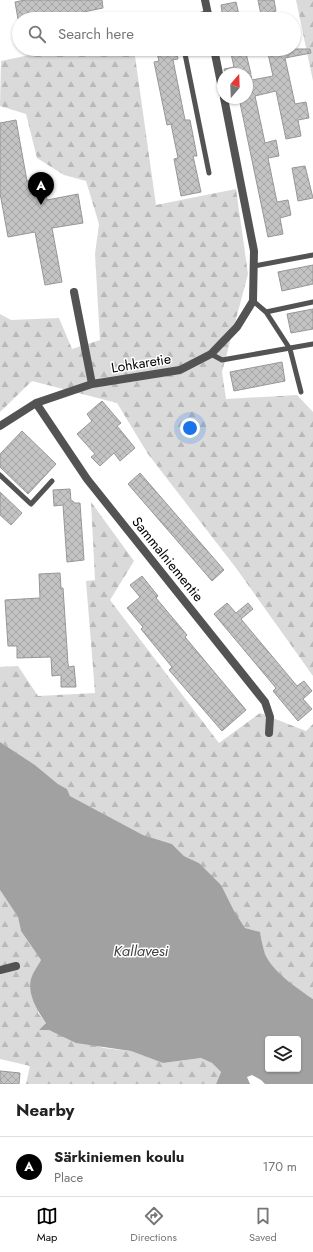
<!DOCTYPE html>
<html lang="en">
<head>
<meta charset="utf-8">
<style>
  :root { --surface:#fff; --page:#f2f2f2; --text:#222; --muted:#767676; --line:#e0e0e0; --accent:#000 }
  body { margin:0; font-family:Jost,sans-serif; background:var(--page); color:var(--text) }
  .controls { position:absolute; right:12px; bottom:12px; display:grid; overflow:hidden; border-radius:4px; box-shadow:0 1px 3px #0004 }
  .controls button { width:36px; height:36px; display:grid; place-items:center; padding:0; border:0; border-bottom:1px solid var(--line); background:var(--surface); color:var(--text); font:20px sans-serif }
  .compass { position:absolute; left:217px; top:68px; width:36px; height:36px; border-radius:50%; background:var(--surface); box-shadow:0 1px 3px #0004; rotate:19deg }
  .you { position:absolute; left:190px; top:428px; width:14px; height:14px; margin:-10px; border:3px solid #fff; border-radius:50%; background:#1a73e8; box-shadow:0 0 0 6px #1a73e833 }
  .badge { display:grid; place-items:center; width:26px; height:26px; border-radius:50%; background:var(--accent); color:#fff; font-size:13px; font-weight:700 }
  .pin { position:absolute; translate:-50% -33px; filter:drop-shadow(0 1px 2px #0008) }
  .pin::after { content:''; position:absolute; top:21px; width:14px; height:12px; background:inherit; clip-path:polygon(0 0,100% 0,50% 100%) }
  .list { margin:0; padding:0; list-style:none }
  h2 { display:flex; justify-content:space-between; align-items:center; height:52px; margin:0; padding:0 16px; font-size:17px }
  h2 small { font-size:13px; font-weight:400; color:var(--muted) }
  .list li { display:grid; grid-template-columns:26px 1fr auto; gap:12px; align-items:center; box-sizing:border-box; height:60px; padding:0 16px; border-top:1px solid var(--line) }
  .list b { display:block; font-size:15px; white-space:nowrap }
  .list p { margin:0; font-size:13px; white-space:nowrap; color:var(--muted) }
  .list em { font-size:13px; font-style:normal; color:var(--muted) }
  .icon { flex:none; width:22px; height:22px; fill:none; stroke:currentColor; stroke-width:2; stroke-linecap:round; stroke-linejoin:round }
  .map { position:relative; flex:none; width:313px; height:1084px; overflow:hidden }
  .search { position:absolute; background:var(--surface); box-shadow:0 1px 3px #0004; left:12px; right:12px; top:12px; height:44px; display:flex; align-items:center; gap:10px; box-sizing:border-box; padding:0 14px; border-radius:22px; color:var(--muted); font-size:15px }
  .sheet { height:112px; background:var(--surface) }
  nav { display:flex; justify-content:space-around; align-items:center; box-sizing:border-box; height:56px; border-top:1px solid var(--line); background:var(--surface); font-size:11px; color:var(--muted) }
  nav a { display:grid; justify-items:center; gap:2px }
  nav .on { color:var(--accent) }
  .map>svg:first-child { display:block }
</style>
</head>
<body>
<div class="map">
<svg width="313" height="1084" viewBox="0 0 313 1084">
  <defs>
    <pattern id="forest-firs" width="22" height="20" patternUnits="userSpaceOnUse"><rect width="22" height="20" fill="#dadada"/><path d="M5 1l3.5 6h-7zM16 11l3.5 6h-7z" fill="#b9b9b9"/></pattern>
    <pattern id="building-cross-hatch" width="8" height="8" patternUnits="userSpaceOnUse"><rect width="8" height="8" fill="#c3c3c3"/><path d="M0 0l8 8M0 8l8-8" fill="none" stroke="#a6a6a6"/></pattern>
  </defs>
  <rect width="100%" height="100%" fill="#fff"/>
  <!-- forest -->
  <path fill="url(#forest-firs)" d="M296 0H313V81Z
    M58 49H134L156 205 236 189 248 274 222 372 226 399 297 395 313 412V676L236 568 148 454 117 403 32 381 0 412V314L11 320 59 318 72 349 100 340 95 254 99 224 86 181 64 175 37 158 26 114 0 106 1 61Z
    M91 502 134 561 110 600 219 743 260 713 306 731 313 724V999C297 988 273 972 265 954 263 947 261 939 260 933L245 928 199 863 184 856 172 844 143 835 70 796 67 789 58 784 35 765 0 742V667L18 666 38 696 95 693 86 581 95 580Z
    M0 890 18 917 21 931 41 960 37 968 38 1013 46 1023 40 1030H49L104 1048 131 1051 163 1063 201 1058 212 1063 221 1072 216 1084H26L30 1066 0 1059Z"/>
  <!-- water -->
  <path fill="#a1a1a1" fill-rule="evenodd" d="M0 742 35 765 58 784 67 789 70 796 143 835 172 844 184 856 199 863 221 885 234 911 245 928 260 932C261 939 263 947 265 954 273 972 297 988 313 999V1084H265L261 1080 252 1075 247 1077 250 1084H216L221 1072 212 1063 201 1058 163 1063 131 1051 76 1043 49 1030H39L46 1023C38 1012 27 994 31 979 33 972 38 966 41 960L21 931 18 917 0 890ZM268 1039H298V1069H268Z"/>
  <!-- building -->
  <path fill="url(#building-cross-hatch)" stroke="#979797" d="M25 0H102L103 8 49 19H18L15 2Z
    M258 0H274L276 11 261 15Z
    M236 2 240 19H223L221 5Z
    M156 49H176L178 59 173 60 185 120H190L197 156H193L201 192 181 196 174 159 178 158 171 124 167 125 154 62 159 61Z
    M230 49H245L251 74H225L224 69 234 67Z
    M267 49H310L311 53 285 58 295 104 306 102 309 118 298 120 301 136 286 139 276 91 255 96 265 143 276 140 279 156 268 158 277 202 288 200 291 215 280 218 283 234 268 237 239 98H247V76L251 75 252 80 273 76Z
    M16 120 27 181 43 178 47 200 78 194 83 223 52 228 62 282 45 285 35 232 8 237 0 193V123Z
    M305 166 313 198 298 201 292 168Z
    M313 265V284L282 291 278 272Z
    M313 309V329L291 333 287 314Z
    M282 362 285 381 234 391 230 372Z
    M102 401 121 423 117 426 135 448 120 461 114 453 100 466 91 457 95 454 77 434 92 421 87 414Z
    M22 431 56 464 28 494 0 467V454Z
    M140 473 224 570 212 581 128 484Z
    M70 489 71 501H73L74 503H80L84 560 67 562 63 505 54 506 53 490Z
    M0 492 22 513 11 525 0 515Z
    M60 573 61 588H63L68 664 69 667 74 666 76 687H61V675L52 676 51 657 17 658V646H8L5 600 40 598 39 574Z
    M142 576 158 596 156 598 187 635 185 637 246 710 222 731 169 670 172 667 141 629 143 627 127 608 140 597 130 585Z
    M227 603 236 613 248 603 253 609 241 619 297 686 304 681 312 691 303 699 312 709 298 721 273 691 276 688 214 614Z
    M0 1071 20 1073 19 1084H0Z"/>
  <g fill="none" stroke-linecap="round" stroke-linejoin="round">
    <!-- lane -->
    <path stroke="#535353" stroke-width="5" d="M181 19 207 13
      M184 49 209 173
      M254 266 313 255
      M253 301 266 312 313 302
      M266 312 290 349 301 392
      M211 354 222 360 313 344
      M0 475 31 504 52 481"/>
    <!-- street -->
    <path stroke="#535353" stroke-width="8" d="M205 0 209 19
      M214 49 223 93
      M74 292 92 384
      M36 403 87 479 265 702 270 717 269 733
      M0 426 36 403 92 384 180 370 211 354 237 327 253 301 254 251 224 98
      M0 970 16 966"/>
  </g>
  <g text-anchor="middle" stroke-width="3" stroke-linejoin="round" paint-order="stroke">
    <!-- street labels -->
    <g font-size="14" fill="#000" stroke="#fff">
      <text transform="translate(141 363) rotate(-9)" y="5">Lohkaretie</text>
      <text transform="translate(168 559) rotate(51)" y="5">Sammalniementie</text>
    </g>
    <!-- water labels -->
    <g font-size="15" font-style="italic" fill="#424242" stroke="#fff">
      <text x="141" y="956">Kallavesi</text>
    </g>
  </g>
</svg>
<div class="controls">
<button><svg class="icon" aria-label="layers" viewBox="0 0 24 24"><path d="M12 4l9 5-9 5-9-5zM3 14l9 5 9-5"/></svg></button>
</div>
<svg class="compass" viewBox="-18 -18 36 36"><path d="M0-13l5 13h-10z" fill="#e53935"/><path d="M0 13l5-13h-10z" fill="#767676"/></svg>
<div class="you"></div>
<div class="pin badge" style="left:41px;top:205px">A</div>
<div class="search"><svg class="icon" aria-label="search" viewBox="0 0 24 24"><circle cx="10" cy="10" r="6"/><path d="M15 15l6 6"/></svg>Search here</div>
</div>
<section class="sheet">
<h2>Nearby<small></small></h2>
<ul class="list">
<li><span class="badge">A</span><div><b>Särkiniemen koulu</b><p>Place</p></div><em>170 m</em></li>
</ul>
</section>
<nav>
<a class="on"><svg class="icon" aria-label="map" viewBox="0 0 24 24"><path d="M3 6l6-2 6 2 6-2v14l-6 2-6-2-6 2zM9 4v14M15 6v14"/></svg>Map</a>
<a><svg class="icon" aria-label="directions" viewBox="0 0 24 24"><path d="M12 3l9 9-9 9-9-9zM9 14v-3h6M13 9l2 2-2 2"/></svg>Directions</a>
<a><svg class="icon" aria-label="saved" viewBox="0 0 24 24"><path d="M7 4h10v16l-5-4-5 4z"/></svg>Saved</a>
</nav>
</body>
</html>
